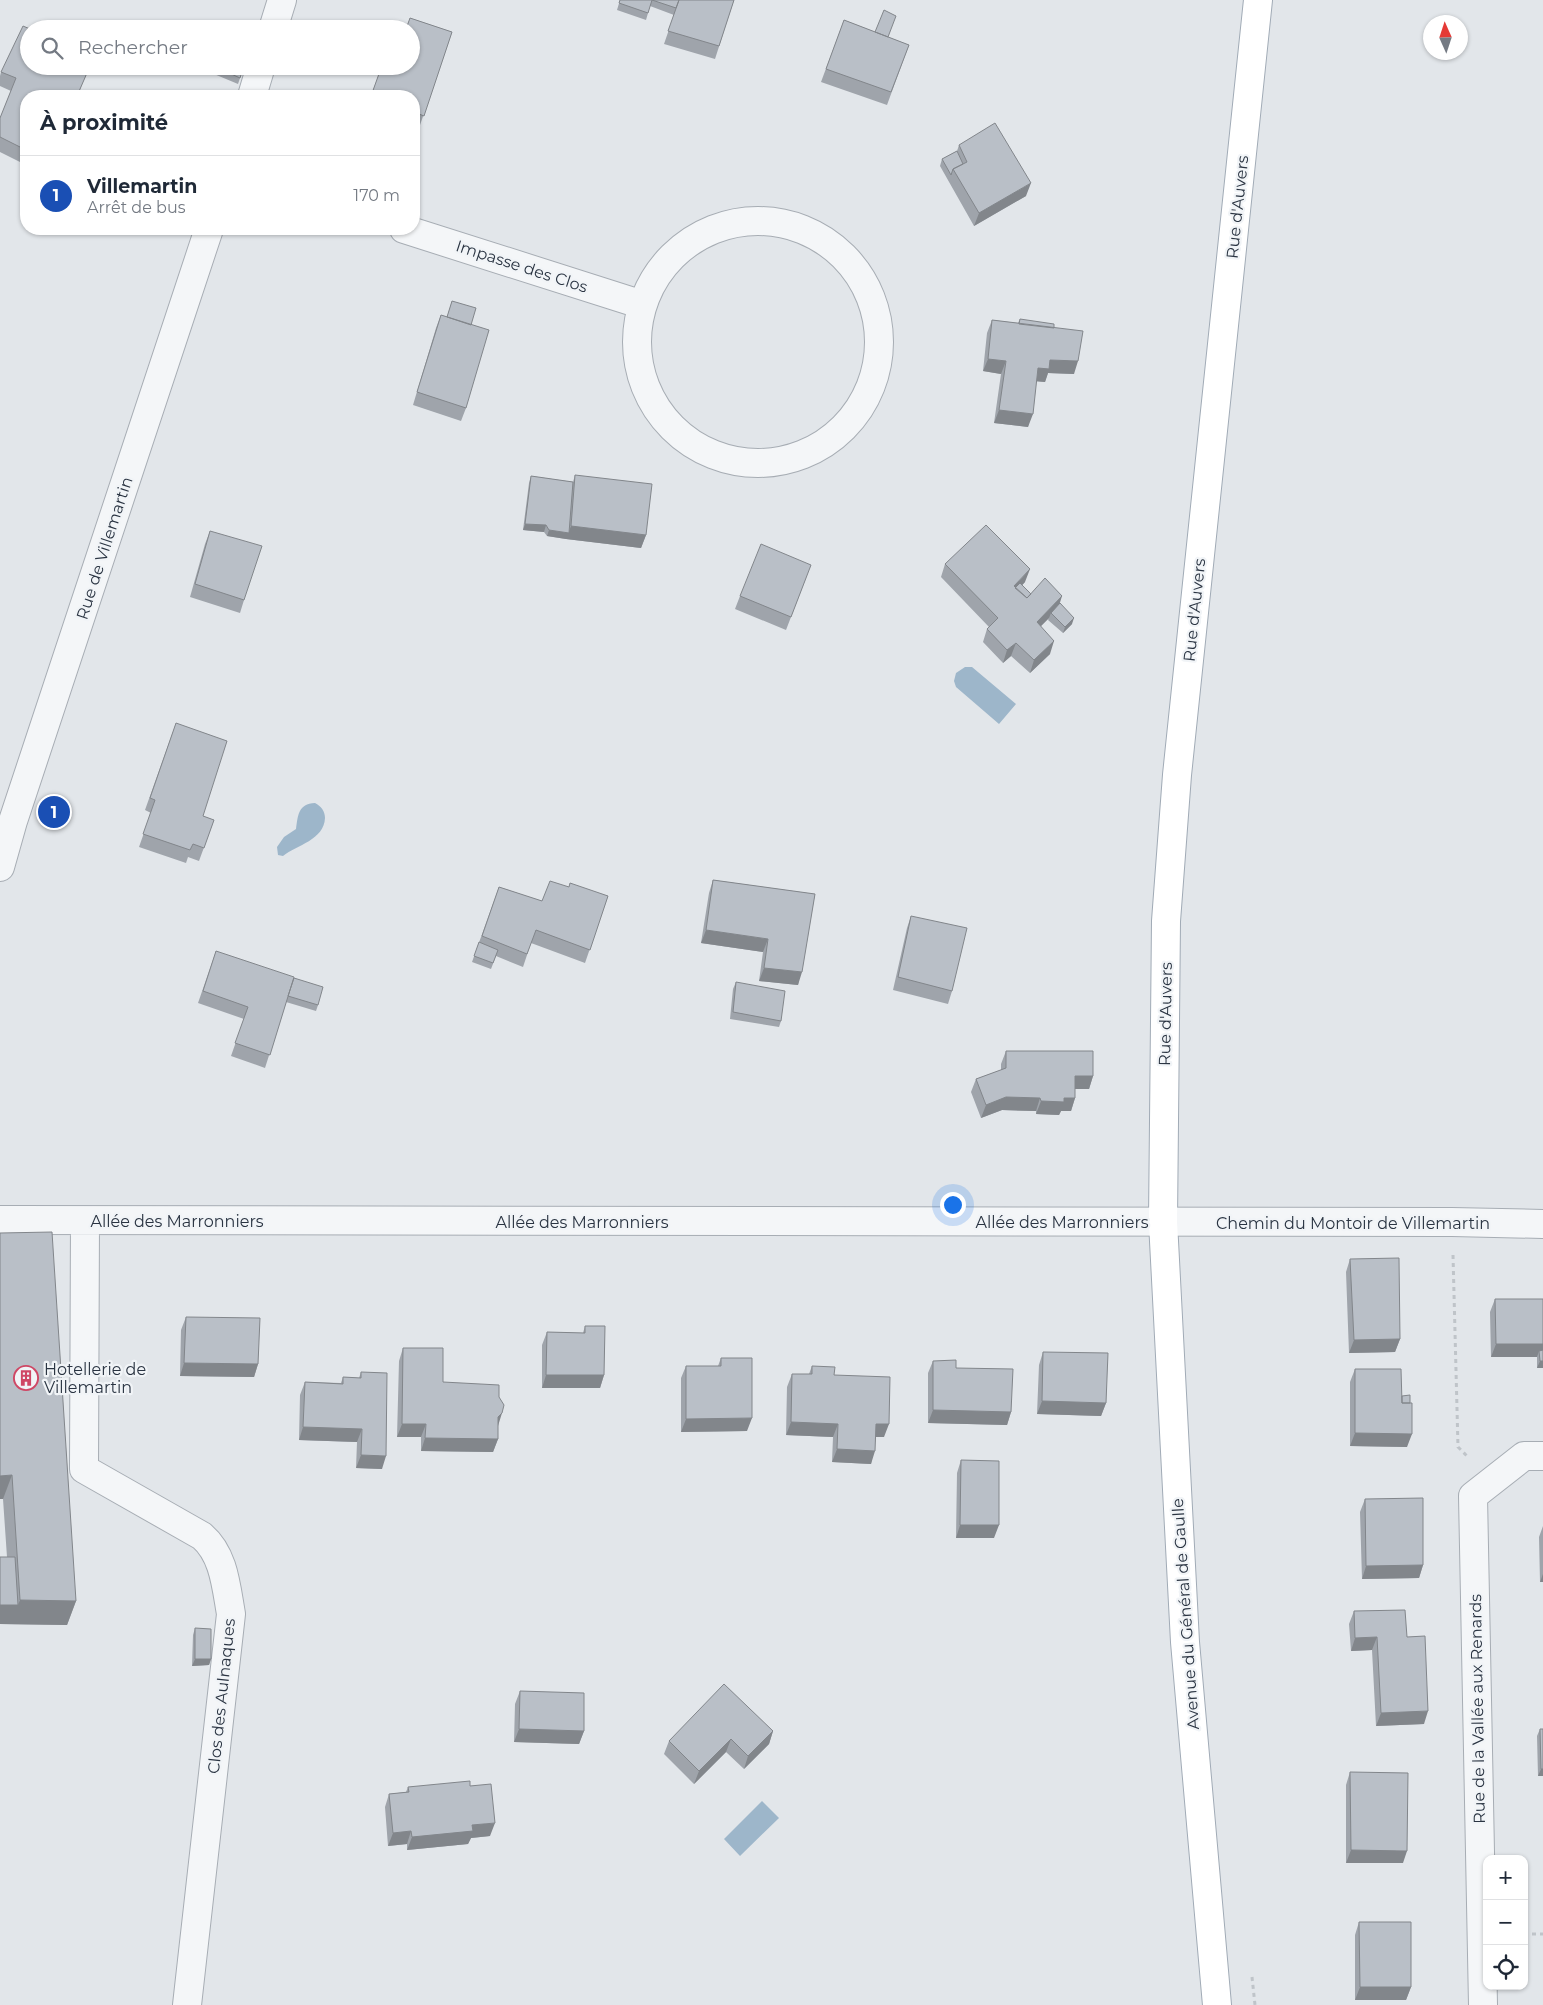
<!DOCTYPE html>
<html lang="fr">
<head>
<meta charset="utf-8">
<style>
  :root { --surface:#fff; --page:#f6f6f7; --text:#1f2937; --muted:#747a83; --line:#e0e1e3; --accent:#2563eb }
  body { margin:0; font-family:Montserrat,sans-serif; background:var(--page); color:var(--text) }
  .controls { position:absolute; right:15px; bottom:15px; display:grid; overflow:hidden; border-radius:10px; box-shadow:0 1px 4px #0004 }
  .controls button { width:45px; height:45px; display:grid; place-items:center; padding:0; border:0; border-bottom:1px solid var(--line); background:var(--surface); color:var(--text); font:25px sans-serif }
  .compass { position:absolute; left:1423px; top:15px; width:45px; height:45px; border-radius:50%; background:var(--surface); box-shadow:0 1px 4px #0004; rotate:357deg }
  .you { position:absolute; left:952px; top:1204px; width:18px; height:18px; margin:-12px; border:4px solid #fff; border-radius:50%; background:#1a73e8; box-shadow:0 0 0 8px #1a73e833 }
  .badge { display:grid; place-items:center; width:32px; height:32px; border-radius:50%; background:var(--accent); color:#fff; font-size:16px; font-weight:700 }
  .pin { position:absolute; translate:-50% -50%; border:2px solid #fff; box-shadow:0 1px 5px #0006 }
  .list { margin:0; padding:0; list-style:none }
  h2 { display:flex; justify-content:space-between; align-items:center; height:65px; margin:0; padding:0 20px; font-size:21px }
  h2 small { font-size:16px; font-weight:400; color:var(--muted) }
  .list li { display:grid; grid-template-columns:32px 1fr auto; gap:15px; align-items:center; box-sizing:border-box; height:80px; padding:0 20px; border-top:1px solid var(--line) }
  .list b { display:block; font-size:19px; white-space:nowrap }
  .list p { margin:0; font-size:16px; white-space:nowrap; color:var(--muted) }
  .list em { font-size:16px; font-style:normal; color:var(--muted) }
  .icon { flex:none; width:28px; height:28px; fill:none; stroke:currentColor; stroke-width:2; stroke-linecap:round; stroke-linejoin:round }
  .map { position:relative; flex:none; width:1543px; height:2005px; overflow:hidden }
  .search { position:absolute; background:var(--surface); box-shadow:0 1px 4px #0004; left:20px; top:20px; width:400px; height:55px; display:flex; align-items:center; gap:12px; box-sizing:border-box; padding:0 18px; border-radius:28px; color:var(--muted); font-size:19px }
  .panel { position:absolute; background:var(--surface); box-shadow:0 1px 4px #0004; left:20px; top:90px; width:400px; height:145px; border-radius:20px }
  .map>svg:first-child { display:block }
</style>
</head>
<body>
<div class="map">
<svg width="1543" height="2005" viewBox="0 0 1543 2005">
  <rect width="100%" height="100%" fill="#e2e6ea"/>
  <!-- water -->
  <path fill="#9db6ca" d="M965 667H972L1016 704 999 724 956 687 954 681 956 673Z
    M315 803C321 806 325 811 325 818 324 840 297 845 283 856L278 855 277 847 284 837 296 829C298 815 298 804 315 803Z
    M762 1801 779 1818 740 1856 724 1839Z"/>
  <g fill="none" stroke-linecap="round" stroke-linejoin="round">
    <defs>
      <path id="minor" d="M273 29 282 0
        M252 96 261 66
        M637 342a121 121 0 1 1 242 0a121 121 0 1 1-242 0Z
        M404 229 640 304
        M0 867 13 821 209 229
        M0 1220 1452 1222 1543 1224
        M85 1221 84 1469 202 1536C224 1555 226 1586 231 1614L187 2005
        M1483 2005 1473 1496 1524 1456H1543"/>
      <path id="major" d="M1217 2005 1185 1642 1163 1222 1166 921 1177 775 1258 0"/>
    </defs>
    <!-- minor casing -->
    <use href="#minor" stroke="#a7adb4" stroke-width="30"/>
    <!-- major casing -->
    <use href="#major" stroke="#a1abb6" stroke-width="30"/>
    <!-- path -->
    <path stroke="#bfc4c9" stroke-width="3" stroke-dasharray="4 4" stroke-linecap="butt" d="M1453 1255 1458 1447 1468 1457
      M1524 1934H1543
      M1252 1977 1255 2005"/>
    <!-- minor -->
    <use href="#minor" stroke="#f4f6f8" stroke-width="28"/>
    <!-- major -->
    <use href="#major" stroke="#fff" stroke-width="28"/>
  </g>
  <!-- wall -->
  <path fill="#9fa4ab" d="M620 0H734L715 59 664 44 674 15 650 6 646 20 617 10Z
    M410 18 452 32 419 128 414 126V96H371L380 71 391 74 393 66H411V29H406Z
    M844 20 909 45 887 105 821 82Z
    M90 66 77 96H26V165L0 152V118L11 91 0 86V76L1 72Z
    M216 66H244L238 84 214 74Z
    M959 145 1026 196 974 226 940 166 942 159 957 151Z
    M452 301 471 325 466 408 461 421 413 405 436 328 441 315 447 317Z
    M1020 319 1054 328 1074 374 1048 373 1045 382 1036 381 1028 427 994 423 1001 374 983 371 987 333 992 320 1018 323Z
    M575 475 646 535 641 548 566 539 547 536 544 532 523 530 529 483 531 476 573 482Z
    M210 531 244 600 240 613 190 597 205 544Z
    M945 564 1025 582 1022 585 1031 594 1060 603 1072 624 1063 633 1048 620 1049 618 1041 626 1050 654 1030 673 1011 656 1003 663 983 642 987 629 989 627 941 577Z
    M806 578 786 630 735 609 740 596Z
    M176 723 203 816 214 820 199 861 188 857 186 863 139 847 151 813 145 810Z
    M713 880 815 894 798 985 759 981 763 952 701 943 709 893Z
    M499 887 542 901 569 887 608 896 585 963 531 943 523 967 496 956 491 969 472 962Z
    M911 916 952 991 948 1004 893 990 907 928Z
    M216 951 318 1005 316 1011 286 1002 265 1068 231 1056 244 1019 198 1003Z
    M736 982 781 1021 779 1027 730 1019 733 989Z
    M1006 1051 1093 1076 1089 1089H1075V1098L1071 1111H1061L1059 1115 1036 1114V1111L1002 1110 981 1118 971 1092 976 1079 1001 1070V1064Z
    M0 1233 76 1601 67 1625 0 1624V1557H7L3 1499H0Z
    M1350 1259 1400 1339 1395 1352 1349 1353 1346 1272Z
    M1495 1299H1543V1368H1537V1357H1491L1490 1312Z
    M186 1317 258 1364 254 1377 180 1376 181 1330Z
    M585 1326 604 1375 600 1388H542V1345L547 1332 583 1333Z
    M403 1348 443 1382 498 1426V1439L493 1452 421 1451V1437H397L399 1361Z
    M1043 1352 1106 1403 1101 1416 1037 1414 1039 1365Z
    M721 1358 747 1431 681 1432V1378L686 1366H718Z
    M933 1361 956 1368 1011 1412 1007 1425 928 1423V1373Z
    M812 1366 834 1375 884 1437H876L871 1464 832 1462 833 1437 786 1435 787 1387 792 1374H809Z
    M1355 1369 1402 1396 1410 1403 1407 1447 1350 1446V1382Z
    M361 1372 382 1469 356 1468 357 1442 299 1440 300 1395 305 1382 341 1383 343 1377 359 1378Z
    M961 1460 994 1538H956L957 1473Z
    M1365 1499 1423 1565 1419 1578 1362 1579 1360 1512Z
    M1543 1526V1582H1540L1539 1537Z
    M1354 1611 1407 1637 1424 1724 1376 1726 1372 1650 1351 1651 1349 1624Z
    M195 1628 211 1659 209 1665 192 1666 193 1635Z
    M520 1691 584 1731 579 1744 514 1742 515 1704Z
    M1540 1729H1543V1776H1538L1537 1736Z
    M773 1731 769 1744 744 1769 726 1752 694 1784 664 1754 669 1741Z
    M1350 1772 1403 1863H1346V1785Z
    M470 1786 490 1836 471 1838 468 1844 407 1850V1844L388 1846 385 1807 389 1794 406 1792 408 1787Z
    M1359 1922 1411 1987 1406 2000H1355V1935Z"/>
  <!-- shaded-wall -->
  <path fill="#82868b" d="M1031 183 1026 196 974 226 979 213Z
    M988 359 1006 361 1001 374 983 371Z
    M1050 360 1078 361 1074 374 1048 373 1045 382 1033 381 1038 368Z
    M999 410 1033 414 1028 427 994 423Z
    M525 524 546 525 544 532 523 530Z
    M571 526 646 535 641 548 566 539Z
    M549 530 569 533 566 539 547 536Z
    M1030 569 1025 582 1013 595 1014 586Z
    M1062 596 1058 609 1051 613 1049 618 1032 635 1037 622Z
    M1074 618 1072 624 1063 633 1065 627Z
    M1054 641 1050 654 1030 673 1034 660Z
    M1016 643 1011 656 1003 663 1007 650Z
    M706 930 768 939 763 952 701 943Z
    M764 968 802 972 798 985 759 981Z
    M1075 1076H1093L1089 1089H1071Z
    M1006 1097 1040 1098 1036 1111 1002 1110 981 1118 986 1105Z
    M1064 1098H1075L1071 1111H1061L1059 1115 1036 1114 1041 1101Z
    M1400 1339 1395 1352 1349 1353 1354 1340Z
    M1496 1344H1543V1357L1539 1351 1537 1357H1491Z
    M1540 1361H1543V1368H1537Z
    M184 1363 258 1364 254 1377 180 1376Z
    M546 1375H604L600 1388H542Z
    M1042 1401 1106 1403 1101 1416 1037 1414Z
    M933 1410 1011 1412 1007 1425 928 1423Z
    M502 1413 498 1426V1417Z
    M752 1418 747 1431 681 1432 686 1419Z
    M791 1422 838 1424 833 1437 786 1435Z
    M402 1424H426L421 1437H397Z
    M876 1424H889L884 1437H871Z
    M303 1427 362 1429 357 1442 299 1440Z
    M1355 1433 1412 1434 1407 1447 1350 1446Z
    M425 1438 498 1439 493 1452 421 1451Z
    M837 1449 875 1451 871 1464 832 1462Z
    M361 1455 386 1456 382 1469 356 1468Z
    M12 1475 3 1499H0V1476Z
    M960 1525H999L994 1538H956Z
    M1423 1565 1419 1578 1362 1579 1366 1566Z
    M1543 1574V1582H1540Z
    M20 1600 76 1601 67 1625 0 1624V1605H18Z
    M1377 1637 1372 1650 1351 1651 1355 1638Z
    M195 1659H211L209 1665 192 1666Z
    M1428 1711 1424 1724 1376 1726 1381 1713Z
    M519 1729 584 1731 579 1744 514 1742Z
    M773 1731 769 1744 744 1769 748 1756Z
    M731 1739 726 1752 694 1784 699 1771Z
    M1541 1769H1543V1776H1538Z
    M495 1823 490 1836 471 1838 468 1844 407 1850 412 1837 472 1825Z
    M411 1831 407 1844 388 1846 393 1833Z
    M1351 1850 1407 1851 1403 1863H1346Z
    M1360 1987H1411L1406 2000H1355Z"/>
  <!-- building -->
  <path fill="#b9bfc7" stroke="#82868b" d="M620 0H652L648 13 619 3Z
    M652 0H679L676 8Z
    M679 0H734L719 46 668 31Z
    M884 10 896 16 888 37 875 32Z
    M410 18 452 32 424 116 414 112V96H371L380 71 391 74 394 66H411V29H406Z
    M844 20 909 45 891 92 826 69Z
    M23 26 30 29H29V66H90L77 96H26V150L0 137V118L16 78 1 72Z
    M216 66H244L240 78 216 67Z
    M995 123 1031 183 979 213 953 169 967 162 959 145Z
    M957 151 963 164 953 169 951 175 942 159Z
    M452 301 476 308 471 325 447 317Z
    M441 315 489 330 466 408 417 392Z
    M1020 319 1054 324V328L1019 324Z
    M992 320 1083 331 1078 361 1050 360 1049 369 1038 368 1033 414 999 410 1006 361 988 359Z
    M575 475 652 484 646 535 571 526Z
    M531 476 573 482 569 533 549 530 546 525 525 524Z
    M986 525 1030 569 1014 586 1027 598 1045 578 1062 596 1037 622 1054 641 1034 660 1016 643 1007 650 987 629 998 618 945 564Z
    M210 531 262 546 244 600 195 584Z
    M761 544 811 565 791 617 740 596Z
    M1020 583 1031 594 1027 598 1015 588Z
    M1060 603 1074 618 1065 627 1051 613Z
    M176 723 227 741 203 816 214 820 204 848 193 844 190 850 143 834 155 800 150 798Z
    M713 880 815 894 802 972 764 968 768 939 706 930Z
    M550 881 569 887 570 883 608 896 590 950 536 930 527 954 482 936 499 887 542 901Z
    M911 916 967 928 952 991 898 977Z
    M479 942 498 950 493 963 474 956Z
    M216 951 294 977 270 1055 235 1043 248 1007 203 991Z
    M294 978 323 987 318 1005 288 996Z
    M736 982 785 991 781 1021 733 1012Z
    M1006 1051H1093V1076H1075V1098H1064V1102L1041 1101 1040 1098 1006 1097 986 1105 976 1079 1006 1068Z
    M52 1232 76 1601 20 1600 12 1475 0 1476V1233Z
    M1399 1258 1400 1339 1354 1340 1350 1259Z
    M1495 1299H1543V1344H1496Z
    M186 1317 260 1318 258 1364 184 1363Z
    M585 1326H605L604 1375H546L547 1332 585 1333Z
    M403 1348H443V1382L499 1385V1397L504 1405 502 1413 498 1417V1439L425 1438 426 1424H402Z
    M1543 1350V1361H1540L1539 1351Z
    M1043 1352 1108 1353 1106 1403 1042 1401Z
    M721 1358H752V1418L686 1419V1366H721Z
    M956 1360V1368L1013 1369 1011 1412 933 1410V1361Z
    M812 1366 835 1367 834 1375 890 1377 889 1424H876L875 1451 837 1449 838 1424 791 1422 792 1374H812Z
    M1355 1369H1401L1402 1403H1412V1434L1355 1433Z
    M361 1372 387 1373 386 1456 361 1455 362 1429 303 1427 305 1382 343 1384V1377L361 1378Z
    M1410 1395V1403H1402V1396Z
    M961 1460 999 1461V1525H960Z
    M1423 1498V1565L1366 1566 1365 1499Z
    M0 1557H15L18 1605H0Z
    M1405 1610 1407 1637 1425 1636 1428 1711 1381 1713 1377 1637 1355 1638 1354 1611Z
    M195 1628 211 1629V1659H195Z
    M724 1684 773 1731 748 1756 731 1739 699 1771 669 1741Z
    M520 1691 584 1693V1731L519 1729Z
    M1540 1729H1543V1769H1541Z
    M1350 1772 1408 1773 1407 1851 1351 1850Z
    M470 1781V1786L491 1784 495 1823 472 1825 473 1831 412 1837 411 1831 393 1833 389 1794 409 1792 408 1787Z
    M1359 1922H1411V1987H1360Z"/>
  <!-- icons -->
  <defs>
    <symbol id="building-ring" viewBox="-11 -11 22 22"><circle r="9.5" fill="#f1f4f7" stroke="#cf4765" stroke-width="1.5"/><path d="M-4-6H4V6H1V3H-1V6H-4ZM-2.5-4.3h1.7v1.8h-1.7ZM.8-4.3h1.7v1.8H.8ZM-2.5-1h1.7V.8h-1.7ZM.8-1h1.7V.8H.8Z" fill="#cf4765"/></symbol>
  </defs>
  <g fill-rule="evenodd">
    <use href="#building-ring" x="12" y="1364" width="28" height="28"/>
  </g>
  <g text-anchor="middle" stroke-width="4.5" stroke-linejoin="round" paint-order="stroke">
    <!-- street labels -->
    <g font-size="16" fill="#2a3442" stroke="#f1f4f7">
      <text transform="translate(1237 207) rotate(-84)" y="6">Rue d'Auvers</text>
      <text transform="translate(522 266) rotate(18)" y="6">Impasse des Clos</text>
      <text transform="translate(104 548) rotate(-72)" y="6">Rue de Villemartin</text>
      <text transform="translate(1194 610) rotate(-84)" y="6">Rue d'Auvers</text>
      <text transform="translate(1165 1014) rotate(-89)" y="6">Rue d'Auvers</text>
      <text x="177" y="1227">Allée des Marronniers</text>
      <text x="582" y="1228">Allée des Marronniers</text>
      <text x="1062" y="1228">Allée des Marronniers</text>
      <text x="1353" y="1229">Chemin du Montoir de Villemartin</text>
      <text transform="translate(1185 1614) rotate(-94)" y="6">Avenue du Général de Gaulle</text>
      <text transform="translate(221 1696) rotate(-84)" y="6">Clos des Aulnaques</text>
      <text transform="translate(1477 1709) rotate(-91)" y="6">Rue de la Vallée aux Renards</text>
    </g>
    <!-- poi labels -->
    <g font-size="16" fill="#2a3442" stroke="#f1f4f7" text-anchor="start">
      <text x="44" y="1375">Hotellerie de<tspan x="44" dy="18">Villemartin</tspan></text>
    </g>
  </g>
</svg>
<div class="controls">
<button>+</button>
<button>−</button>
<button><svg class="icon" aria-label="locate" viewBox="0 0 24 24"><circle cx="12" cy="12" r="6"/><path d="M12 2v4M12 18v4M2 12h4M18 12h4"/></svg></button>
</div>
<svg class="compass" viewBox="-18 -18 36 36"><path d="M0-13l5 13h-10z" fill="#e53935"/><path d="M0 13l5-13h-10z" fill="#747a83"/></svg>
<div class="you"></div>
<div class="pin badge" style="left:54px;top:812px;background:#1a4fb4">1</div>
<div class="search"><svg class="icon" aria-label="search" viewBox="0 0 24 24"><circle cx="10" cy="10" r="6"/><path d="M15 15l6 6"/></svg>Rechercher</div>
<section class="panel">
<h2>À proximité<small></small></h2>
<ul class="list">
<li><span class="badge" style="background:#1a4fb4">1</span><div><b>Villemartin</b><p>Arrêt de bus</p></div><em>170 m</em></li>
</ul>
</section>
</div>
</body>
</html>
